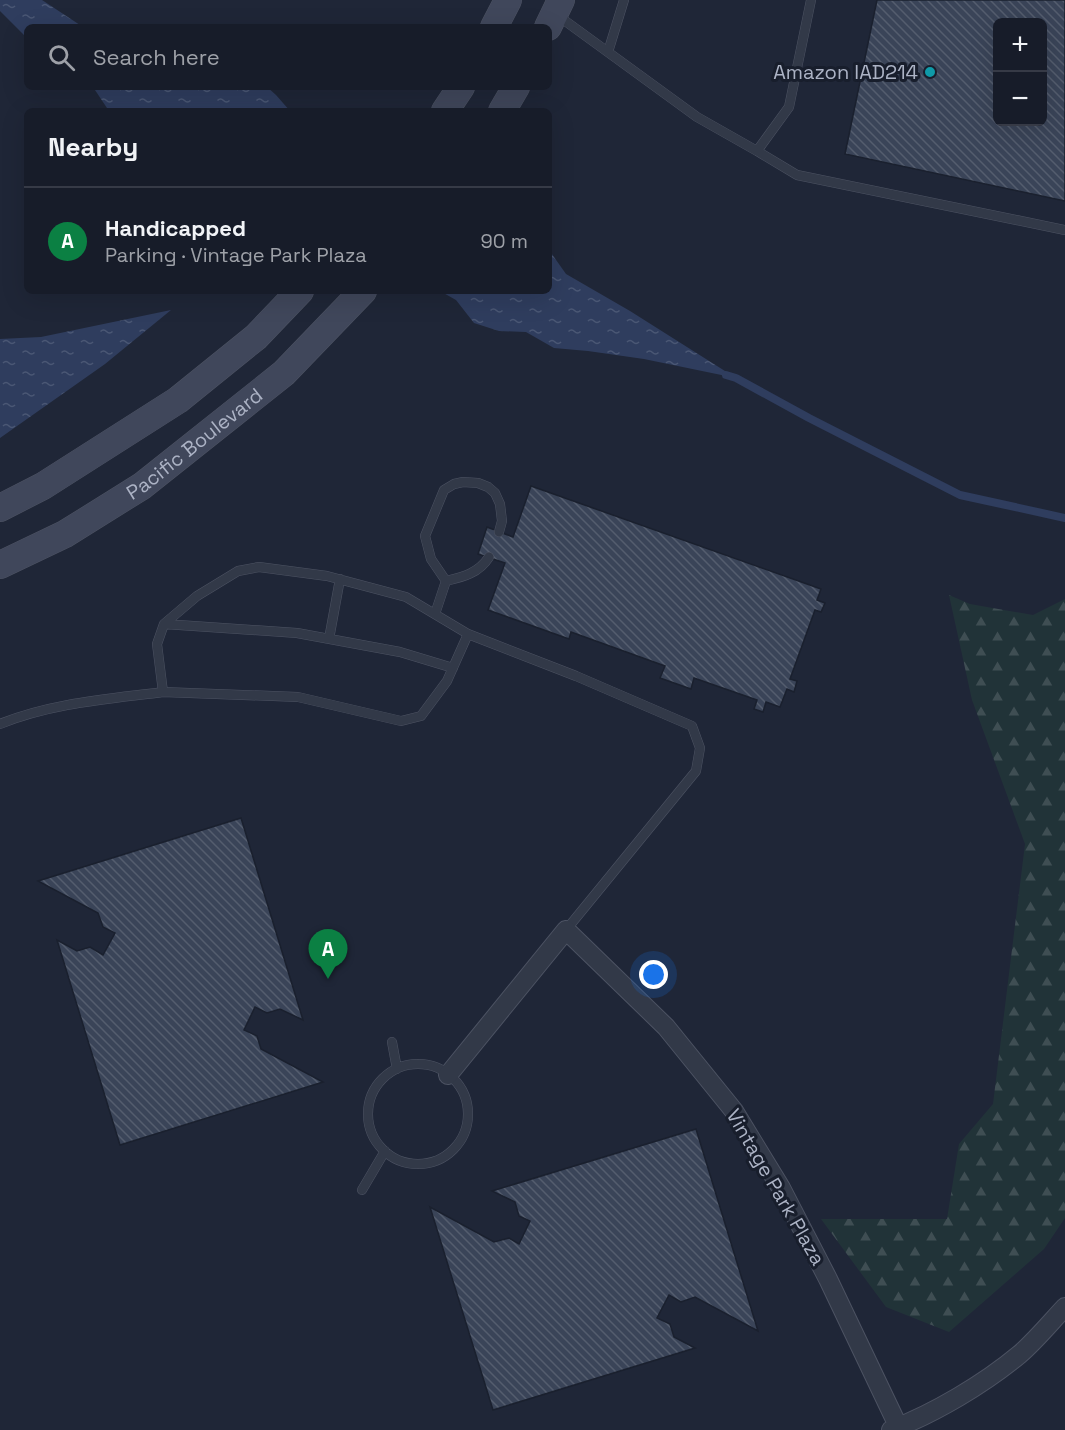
<!DOCTYPE html>
<html lang="en">
<head>
<meta charset="utf-8">
<style>
  :root { --surface:#171c29; --page:#242935; --text:#f1f3f6; --muted:#9ea1a8; --line:#363a46; --accent:#0b8043 }
  body { margin:0; font-family:"Space Grotesk",sans-serif; background:var(--page); color:var(--text) }
  .controls { position:absolute; right:18px; top:18px; display:grid; overflow:hidden; border-radius:9px; box-shadow:0 6px 24px #0002 }
  .controls button { width:54px; height:54px; display:grid; place-items:center; padding:0; border:0; border-bottom:2px solid var(--line); background:var(--surface); color:var(--text); font:30px sans-serif }
  .you { position:absolute; left:654px; top:975px; width:21px; height:21px; margin:-15px; border:4px solid #fff; border-radius:50%; background:#1a73e8; box-shadow:0 0 0 9px #1a73e833 }
  .badge { display:grid; place-items:center; width:39px; height:39px; border-radius:50%; background:var(--accent); color:#fff; font-size:20px; font-weight:700 }
  .pin { position:absolute; translate:-50% -50px; filter:drop-shadow(0 2px 3px #0008) }
  .pin::after { content:''; position:absolute; top:32px; width:21px; height:18px; background:inherit; clip-path:polygon(0 0,100% 0,50% 100%) }
  .list { margin:0; padding:0; list-style:none }
  h2 { display:flex; justify-content:space-between; align-items:center; height:78px; margin:0; padding:0 24px; font-size:26px }
  h2 small { font-size:20px; font-weight:400; color:var(--muted) }
  .list li { display:grid; grid-template-columns:39px 1fr auto; gap:18px; align-items:center; box-sizing:border-box; height:108px; padding:0 24px; border-top:2px solid var(--line) }
  .list b { display:block; font-size:22px; white-space:nowrap }
  .list p { margin:0; font-size:20px; white-space:nowrap; color:var(--muted) }
  .list em { font-size:20px; font-style:normal; color:var(--muted) }
  .icon { flex:none; width:33px; height:33px; fill:none; stroke:currentColor; stroke-width:2; stroke-linecap:round; stroke-linejoin:round }
  .map { position:relative; flex:none; width:1065px; height:1430px; overflow:hidden }
  .search { position:absolute; background:var(--surface); box-shadow:0 6px 24px #0002; left:24px; top:24px; width:528px; height:66px; display:flex; align-items:center; gap:15px; box-sizing:border-box; padding:0 21px; border-radius:9px; color:var(--muted); font-size:22px }
  .panel { position:absolute; background:var(--surface); box-shadow:0 6px 24px #0002; left:24px; top:108px; width:528px; height:186px; border-radius:9px }
  .map>svg:first-child { display:block }
</style>
</head>
<body>
<div class="map">
<svg width="1065" height="1430" viewBox="0 0 1065 1430">
  <defs>
    <pattern id="forest-firs" width="22" height="20" patternUnits="userSpaceOnUse" patternTransform="scale(1.5)"><rect width="22" height="20" fill="#213338"/><path d="M5 1l3.5 6h-7zM16 11l3.5 6h-7z" fill="#3f4e53"/></pattern>
    <pattern id="water-ripples" width="26" height="14" patternUnits="userSpaceOnUse" patternTransform="scale(1.5)"><rect width="26" height="14" fill="#2f3d5e"/><path d="M2 4q2-2 4 0t4 0M15 11q2-2 4 0t4 0" fill="none" stroke="#4a5774"/></pattern>
    <pattern id="building-back-hatch" width="6" height="6" patternUnits="userSpaceOnUse" patternTransform="scale(1.5)"><rect width="6" height="6" fill="#3a4458"/><path d="M-1 5l2 2M0 0l6 6M5-1l2 2" fill="none" stroke="#545d6e"/></pattern>
  </defs>
  <rect width="100%" height="100%" fill="#1f2637"/>
  <!-- forest -->
  <path fill="url(#forest-firs)" d="M949 595 970 604 1033 615 1065 599V1218L1044 1249 949 1332 886 1307 821 1219H947L959 1144 993 1104 1025 844 972 700Z"/>
  <!-- water -->
  <path fill="url(#water-ripples)" d="M0 0H42L83 27H27V38L0 11Z
    M93 87H267L276 95 290 111H109Z
    M549 250 566 274 630 311 736 378 644 359 588 351 554 348 526 332 499 331 474 323 456 300 440 291H549Z
    M171 310 105 364 0 438V339L41 337Z"/>
  <g fill="none" stroke-linecap="round" stroke-linejoin="round">
    <!-- stream -->
    <path stroke="#2f3d5e" stroke-width="8" d="M726 375 736 378 809 418 960 495 1065 518"/>
  </g>
  <!-- building -->
  <path fill="url(#building-back-hatch)" stroke="#1a202e" stroke-width="1.5" fill-rule="evenodd" d="M877 0H1065V201L845 154ZM998 22H1042V122H998Z
    M531 486 821 589 817 600 825 603 821 612 815 610 790 679 797 681 794 692 787 689 780 707 766 702 763 712 754 709 757 700 694 678 691 689 660 678 665 666 571 632 569 639 488 610 505 563 478 554 487 527 513 537Z
    M241 818 303 1020 280 1009 267 1013 255 1007 244 1030 257 1036 261 1049 323 1082 120 1145 57 940 77 951 90 947 103 955 115 933 103 927 98 913 38 881Z
    M696 1129 758 1331 695 1297 681 1302 669 1295 657 1318 670 1324 674 1337 695 1348 493 1410 430 1207 494 1242 509 1238 519 1244 530 1221 519 1216 515 1202 492 1191Z"/>
  <g fill="none" stroke-linecap="round" stroke-linejoin="round">
    <defs>
      <path id="lane" d="M557 15 697 117 757 151 789 107 811 0
        M608 52 624 0
        M757 151 797 175 1065 230
        M446 581C463 577 479 573 489 557
        M435 614 446 581 431 559 425 536 444 490 454 484 463 482 478 483 488 487 495 493 500 504 502 521 499 532
        M164 624 297 633 400 652 453 668
        M329 639 340 579
        M163 692 298 697 401 721 421 716 447 681 468 634
        M0 724C51 703 109 699 163 692L157 644 164 624 197 596 238 571 259 567 327 576 406 597 468 634 576 676 692 726 700 748 696 771 566 930
        M392 1042 397 1069
        M368 1114a50 50 0 1 1 100 0a50 50 0 1 1-100 0Z
        M362 1190 385 1151"/>
      <path id="street" d="M448 1075 566 930 666 1027 734 1111 781 1188 828 1279 900 1430
        M891 1430C935 1413 984 1384 1020 1354 1036 1340 1050 1323 1065 1307"/>
      <g id="secondary">
        <path d="M494 27 508 0"/>
        <path d="M548 27 561 0"/>
        <path d="M445 111 461 87"/>
        <path d="M502 111 516 87"/>
        <path d="M0 508 43 486 178 400 256 337 300 291"/>
        <path id="s1" d="M0 565 65 534 142 486 284 373 363 291"/>
      </g>
    </defs>
    <!-- lane casing -->
    <use href="#lane" stroke="#4d5363" stroke-width="10"/>
    <!-- street casing -->
    <use href="#street" stroke="#4d5363" stroke-width="20"/>
    <!-- secondary casing -->
    <use href="#secondary" stroke="#4d5363" stroke-width="28"/>
    <!-- lane -->
    <use href="#lane" stroke="#323948" stroke-width="9"/>
    <!-- street -->
    <use href="#street" stroke="#323948" stroke-width="18"/>
    <!-- secondary -->
    <use href="#secondary" stroke="#40475b" stroke-width="27"/>
  </g>
  <!-- markers -->
  <circle fill="#0f9aa8" stroke="#181e2c" stroke-width="2" cx="930" cy="72" r="6"/>
  <g text-anchor="middle" stroke-width="6" stroke-linejoin="round" paint-order="stroke">
    <!-- poi labels -->
    <g font-size="20" fill="#acb3c5" stroke="#181e2c" text-anchor="end">
      <text x="918" y="79">Amazon IAD214</text>
    </g>
    <!-- street labels -->
    <g font-size="20" fill="#acb3c5" stroke="#181e2c">
      <text dy="7" stroke="none"><textPath href="#s1" startOffset="230">Pacific Boulevard</textPath></text>
      <text transform="translate(776 1187) rotate(60)" y="7">Vintage Park Plaza</text>
    </g>
  </g>
</svg>
<div class="controls">
<button>+</button>
<button>−</button>
</div>
<div class="you"></div>
<div class="pin badge" style="left:328px;top:979px">A</div>
<div class="search"><svg class="icon" aria-label="search" viewBox="0 0 24 24"><circle cx="10" cy="10" r="6"/><path d="M15 15l6 6"/></svg>Search here</div>
<section class="panel">
<h2>Nearby<small></small></h2>
<ul class="list">
<li><span class="badge">A</span><div><b>Handicapped</b><p>Parking · Vintage Park Plaza</p></div><em>90 m</em></li>
</ul>
</section>
</div>
</body>
</html>
